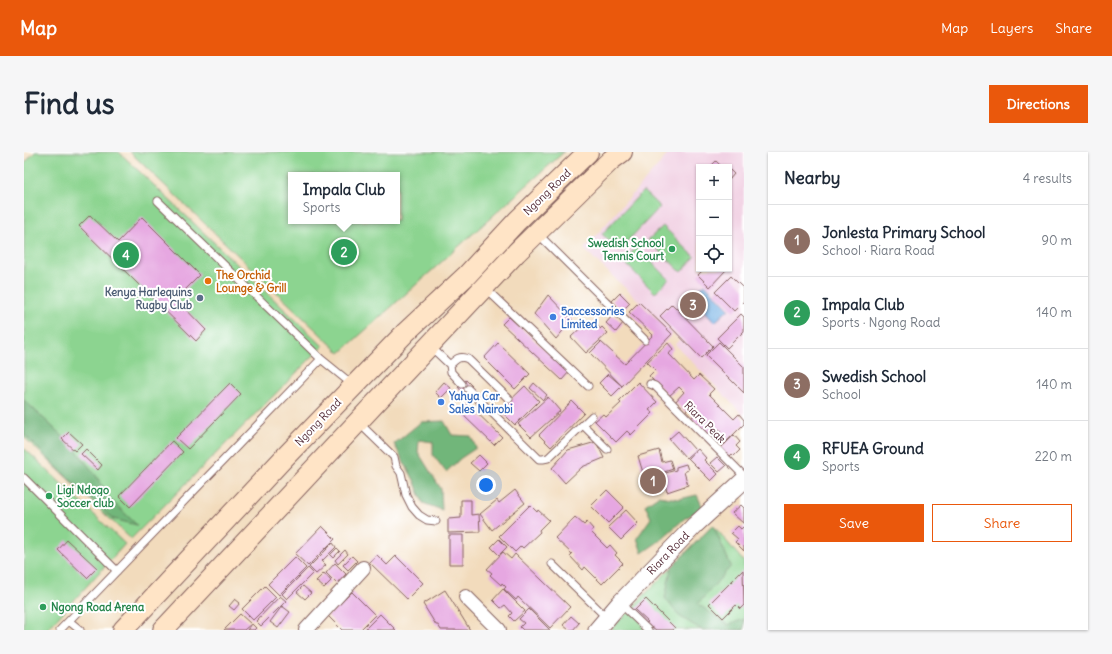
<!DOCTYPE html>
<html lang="en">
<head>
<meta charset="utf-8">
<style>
  :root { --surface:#fff; --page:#f6f6f7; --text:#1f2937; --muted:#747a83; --line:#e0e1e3; --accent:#ea580c }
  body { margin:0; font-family:Delius,sans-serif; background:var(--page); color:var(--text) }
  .controls { position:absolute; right:12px; top:12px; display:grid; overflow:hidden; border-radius:0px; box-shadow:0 1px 3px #0004 }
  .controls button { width:36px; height:36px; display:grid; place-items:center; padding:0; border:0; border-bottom:1px solid var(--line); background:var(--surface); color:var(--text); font:20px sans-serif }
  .you { position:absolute; left:462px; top:333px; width:14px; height:14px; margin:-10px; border:3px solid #fff; border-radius:50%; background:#1a73e8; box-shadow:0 0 0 6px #1a73e833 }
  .badge { display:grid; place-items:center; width:26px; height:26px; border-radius:50%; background:var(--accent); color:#fff; font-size:13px; font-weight:700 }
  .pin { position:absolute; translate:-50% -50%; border:2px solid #fff; box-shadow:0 1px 4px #0006 }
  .popup { position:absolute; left:264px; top:20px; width:112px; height:52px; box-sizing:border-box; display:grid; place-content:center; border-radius:0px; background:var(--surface); filter:drop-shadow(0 1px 3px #0005); font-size:13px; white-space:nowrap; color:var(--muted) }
  .popup b { font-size:15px; color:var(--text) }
  .popup::after { content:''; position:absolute; left:50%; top:100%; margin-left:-8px; border:8px solid transparent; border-top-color:var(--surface) }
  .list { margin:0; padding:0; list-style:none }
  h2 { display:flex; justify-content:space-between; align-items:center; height:52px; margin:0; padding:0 16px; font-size:17px }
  h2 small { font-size:13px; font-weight:400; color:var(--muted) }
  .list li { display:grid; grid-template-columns:26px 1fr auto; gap:12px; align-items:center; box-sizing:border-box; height:72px; padding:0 16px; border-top:1px solid var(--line) }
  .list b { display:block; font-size:15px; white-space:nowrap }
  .list p { margin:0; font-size:13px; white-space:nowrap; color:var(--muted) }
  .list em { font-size:13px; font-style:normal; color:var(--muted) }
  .actions { display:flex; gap:8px; padding:12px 16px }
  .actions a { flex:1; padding:9px 0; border:1px solid var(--accent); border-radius:0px; text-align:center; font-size:14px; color:var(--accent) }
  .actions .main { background:var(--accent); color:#fff }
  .icon { flex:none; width:22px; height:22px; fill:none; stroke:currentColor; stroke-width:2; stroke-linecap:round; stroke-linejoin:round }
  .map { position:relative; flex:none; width:720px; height:478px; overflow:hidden; border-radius:0px }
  header { display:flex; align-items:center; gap:24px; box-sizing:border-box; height:56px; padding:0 20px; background:var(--accent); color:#fff }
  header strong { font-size:19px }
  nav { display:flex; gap:22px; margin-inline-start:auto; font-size:14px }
  .intro { display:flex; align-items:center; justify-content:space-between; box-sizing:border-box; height:96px; padding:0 24px }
  h1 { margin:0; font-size:28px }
  .button { padding:10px 18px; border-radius:0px; background:var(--accent); color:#fff; font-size:14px; font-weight:700 }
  main { display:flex; gap:24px; padding:0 24px }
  aside { flex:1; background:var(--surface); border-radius:0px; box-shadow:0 1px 3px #0004 }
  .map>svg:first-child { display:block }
</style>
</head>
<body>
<header>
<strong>Map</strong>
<nav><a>Map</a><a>Layers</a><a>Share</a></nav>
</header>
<div class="intro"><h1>Find us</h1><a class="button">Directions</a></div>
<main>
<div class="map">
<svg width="720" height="478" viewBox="0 0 720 478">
  <rect width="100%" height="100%" fill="#fff"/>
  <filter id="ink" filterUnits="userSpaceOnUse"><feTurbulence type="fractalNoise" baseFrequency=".025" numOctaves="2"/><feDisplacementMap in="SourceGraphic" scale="8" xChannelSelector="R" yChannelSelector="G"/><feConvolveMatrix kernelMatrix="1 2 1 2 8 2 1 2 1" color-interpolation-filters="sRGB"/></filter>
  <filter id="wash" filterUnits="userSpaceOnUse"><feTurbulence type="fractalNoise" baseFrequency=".012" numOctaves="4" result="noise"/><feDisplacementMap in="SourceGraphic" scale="16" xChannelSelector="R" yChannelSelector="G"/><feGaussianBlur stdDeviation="0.9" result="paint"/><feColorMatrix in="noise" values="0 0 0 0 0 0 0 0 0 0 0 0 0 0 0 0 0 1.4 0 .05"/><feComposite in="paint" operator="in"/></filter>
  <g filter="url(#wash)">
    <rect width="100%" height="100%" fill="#f2dbbc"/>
    <!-- built -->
    <path fill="#f1d0e3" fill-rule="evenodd" d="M646 0H720V264L651 192 656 188 560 97ZM675 15H705V117H675Z"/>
    <!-- green -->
    <path fill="#8cd490" stroke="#6b7a5e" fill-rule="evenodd" d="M11 0H95L299 194 107 387 0 285V12Z
      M106 0H540L316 201ZM267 23H373V69H267Z
      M619 39 636 55 595 98 578 82Z
      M639 74 671 105 657 120 624 88Z
      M613 95 645 127 631 141 599 109Z
      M0 296 101 392 23 478H0Z
      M689 373 720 410V478H586Z"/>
    <!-- forest -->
    <path fill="#71b67a" stroke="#5e6a52" d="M0 248 49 294 73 325 86 347 113 373 89 367 43 325 0 282Z
      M420 269 428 283 447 284 452 296 437 306 422 320 409 303V290L395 288 394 300 417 337 418 358 399 351 390 328 370 292 397 270Z
      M673 343 679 356 660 367 634 390 618 401 613 386 627 366 621 353 634 344 655 347Z
      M689 373 707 414 674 452 704 473 720 467V478H678L655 464 641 446 647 416Z"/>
    <!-- water -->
    <path fill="#71afe4" stroke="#5e6788" d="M681 132 705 157 691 170 667 144Z"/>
    <g id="blocks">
      <!-- building -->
      <path fill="#e6a7e1" d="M692 9 698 15H686Z
        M705 17 710 22 705 28Z
        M66 63 94 90 118 65 176 123 152 147 182 178 172 189 55 74Z
        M680 117H701L702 118 686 135 674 123Z
        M707 124 720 137V149L710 159 691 140Z
        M596 141 606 151 598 159 588 149Z
        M524 143 548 168 532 187 510 162Z
        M615 150 648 182 598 234 566 201 577 190 601 212 629 183 605 160Z
        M648 152 689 194 677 206 636 164Z
        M717 162 720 165V179L703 196 693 186Z
        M589 163 599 171 592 180 582 171Z
        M485 165 545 220 538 228 478 172Z
        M563 170 569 177 573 173 576 177 578 175 584 181 562 201 547 185Z
        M695 190 720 215V241L682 203Z
        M474 191 506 222 491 237 460 206Z
        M644 191 649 197 645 202 670 228 675 223 690 237 685 242 710 267 715 262 720 268V272L700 292 692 284 697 279 695 277 686 285 667 266 675 259 668 252 661 260 651 250 660 240 655 235 645 244 625 224 631 218 623 210Z
        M584 222 598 234 588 244 575 231Z
        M442 228 448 234 439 241 434 235Z
        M420 230 427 236 417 246 411 240Z
        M614 230 633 250 625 258 629 261 607 283 603 279 592 290 571 269 579 262 582 265 597 251 595 249Z
        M206 231 217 242 164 297 152 286Z
        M510 231 523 243 519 248 506 236Z
        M501 234 515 249 491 273 476 258Z
        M524 245 536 259 507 285 494 272Z
        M548 249 560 261 527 295 515 283Z
        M444 252 478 285 470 293 436 260Z
        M654 279 671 298 662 306 645 287Z
        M45 280 58 292 51 299 38 287Z
        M710 283 716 290 712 294 716 298 710 304 708 302 704 306 695 298Z
        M148 289 159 300 106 355 95 344Z
        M572 290 580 306 558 315 541 331 528 316 544 298Z
        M62 297 78 313 74 318 57 302Z
        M674 297 682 306 680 308 694 322 687 329 664 306Z
        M635 298 638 310 646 308 649 317 637 321 641 334 632 336 628 322 620 324 614 304Z
        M455 303 463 311 455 319 446 311Z
        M693 305 702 314 695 320 686 311Z
        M662 312 664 318 660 320 664 333 643 340 638 322 652 318V315Z
        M491 338 501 351 468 378 456 362 473 348 475 351Z
        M583 338 600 355 584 371 567 354Z
        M437 348H447V363L455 362 456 380 424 381V367L437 366Z
        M506 353 513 360 514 358 525 368 515 378 516 380 499 396 497 394 491 400 475 384Z
        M717 353 720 356V372L708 361Z
        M602 358 614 371 597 388 584 375Z
        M551 365 560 373 563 370 569 377 567 380 583 396 586 393 593 401 591 403 599 411 578 432 561 415 559 418 546 404 548 402 531 386Z
        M298 374 311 387 284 414 271 402Z
        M714 374 717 377 719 375H720V399L711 390 714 387 707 381Z
        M425 383H439V412H425Z
        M475 387 483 395 475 403 467 395Z
        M43 388 73 416 63 426 34 398Z
        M309 391 312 395 298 409 302 413 292 422 285 415Z
        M313 396 316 399 309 406 306 403Z
        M321 398 324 402 314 412 311 408Z
        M479 400 487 407 491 402 546 455 526 476 494 445 492 448 480 437 482 435 478 431 477 433 466 423 468 421 463 417Z
        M353 403 363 413 372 404 399 431 383 447 345 410Z
        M328 404 333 409 324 418 319 413Z
        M271 405 282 416 255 443 244 432Z
        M311 411 322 422 313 432 302 421Z
        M284 416 289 421 263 447 258 442Z
        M719 418 720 453 716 457 712 453 699 466 685 452Z
        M300 421 307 429 300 436 292 429Z
        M241 434 252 445 229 468 218 457Z
        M279 434 287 441 281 447 273 440Z
        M479 437 501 459 490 469 485 464 488 461 481 453 477 456 469 448Z
        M421 438 438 465 446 478H417L414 473H412L399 452Z
        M328 440 351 463 336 478H318L304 464Z
        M256 444 262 449 237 474 232 469Z
        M211 447 216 451 210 458 205 454Z
        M622 447 651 476 649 478H632L628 475 626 477 621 472 624 470 611 458Z
        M258 454 266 460 254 476 246 470Z
        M505 457 526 478H499L496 475 500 471 495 467Z
        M216 462 227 472 220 478H200Z
        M356 462 372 478H340Z
        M547 464 555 471 549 478H545L539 473Z
        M228 472 232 476 230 478H223Z"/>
    </g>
  </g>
  <g filter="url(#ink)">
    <use href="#blocks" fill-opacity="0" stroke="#85615e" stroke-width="1"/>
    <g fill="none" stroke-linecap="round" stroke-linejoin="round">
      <defs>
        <path id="service" d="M134 49 297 207 329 233
          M513 81 621 188
          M460 135 564 234
          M407 195 426 213 427 220 438 232
          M426 213C432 207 436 203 444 207L485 247
          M626 232 631 234 720 324
          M444 237 515 307H519L524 306 568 264
          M335 271 370 305 372 314 377 321 382 343 388 355 395 363 403 368 412 369
          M559 273 583 297
          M0 326 93 419
          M528 412 583 466
          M600 455 624 478
          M45 469 56 478
          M36 478 297 207"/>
        <path id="minor" d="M442 445 475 478
          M282 478 339 416"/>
        <path id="tertiary" d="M573 478 596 451 671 373 720 328"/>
        <path id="secondary" d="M99 478 259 307 382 180 443 123 493 69 564 0
          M139 478 492 101 587 8 598 0"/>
      </defs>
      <!-- service casing -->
      <use href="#service" stroke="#85615e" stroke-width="9"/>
      <!-- minor casing -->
      <use href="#minor" stroke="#85615e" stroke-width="16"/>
      <!-- tertiary casing -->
      <use href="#tertiary" stroke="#85615e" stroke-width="19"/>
      <!-- secondary casing -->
      <use href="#secondary" stroke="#85615e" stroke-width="22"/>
      <!-- service -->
      <use href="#service" stroke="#fff" stroke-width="7"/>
      <!-- minor -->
      <use href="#minor" stroke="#fff" stroke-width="14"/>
      <!-- tertiary -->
      <use href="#tertiary" stroke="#fff" stroke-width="17"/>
      <!-- secondary -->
      <use href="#secondary" stroke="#ffe4c6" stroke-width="20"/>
    </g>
  </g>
  <!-- markers -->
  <g fill="#2e9e5b" stroke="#fff" stroke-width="1.5">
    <circle cx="648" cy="97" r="4"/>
    <circle cx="25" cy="344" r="4"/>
    <circle cx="19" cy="455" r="4"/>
  </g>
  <circle fill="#e8710a" stroke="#fff" stroke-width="1.5" cx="184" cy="129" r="4"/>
  <circle fill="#5c6f8a" stroke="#fff" stroke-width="1.5" cx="176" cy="146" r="4"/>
  <g fill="#3f7fe0" stroke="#fff" stroke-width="1.5">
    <circle cx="529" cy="165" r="4"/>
    <circle cx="417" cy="250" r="4"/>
  </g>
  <g text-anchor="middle" stroke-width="4" stroke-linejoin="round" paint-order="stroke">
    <!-- street labels -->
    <g font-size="11" fill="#4a1f2b" stroke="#fff">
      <text transform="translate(523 40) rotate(-44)" y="4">Ngong Road</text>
      <text transform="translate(294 270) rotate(-46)" y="4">Ngong Road</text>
      <text transform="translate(681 270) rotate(45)" y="4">Riara Peak</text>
      <text transform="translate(644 401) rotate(-46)" y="4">Riara Road</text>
    </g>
    <!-- leisure labels -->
    <g font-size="11" font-weight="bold" fill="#27864d" stroke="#fff" text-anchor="start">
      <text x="640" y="95" text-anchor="end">Swedish School<tspan x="640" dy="13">Tennis Court</tspan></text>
      <text x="33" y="342">Ligi Ndogo<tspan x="33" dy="13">Soccer club</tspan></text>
      <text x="27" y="459">Ngong Road Arena</text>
    </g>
    <!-- food labels -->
    <g font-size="11" font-weight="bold" fill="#c56008" stroke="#fff" text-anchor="start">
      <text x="192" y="127">The Orchid<tspan x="192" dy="13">Lounge &amp; Grill</tspan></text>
    </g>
    <!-- service labels -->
    <g font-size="11" font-weight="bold" fill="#4e5e75" stroke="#fff" text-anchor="end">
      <text x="168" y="144">Kenya Harlequins<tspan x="168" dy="13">Rugby Club</tspan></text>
    </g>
    <!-- shop labels -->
    <g font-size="11" font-weight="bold" fill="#366cbe" stroke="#fff" text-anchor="start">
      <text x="537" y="163">5accessories<tspan x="537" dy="13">Limited</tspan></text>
      <text x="425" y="248">Yahya Car<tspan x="425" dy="13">Sales Nairobi</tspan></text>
    </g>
  </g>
</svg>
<div class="controls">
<button>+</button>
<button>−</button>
<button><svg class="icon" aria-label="locate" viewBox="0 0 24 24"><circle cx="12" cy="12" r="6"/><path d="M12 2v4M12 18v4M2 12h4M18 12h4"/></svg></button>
</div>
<div class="you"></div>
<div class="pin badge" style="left:629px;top:329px;background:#8d6e63">1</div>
<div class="pin badge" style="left:320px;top:100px;background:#2e9e5b">2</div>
<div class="popup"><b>Impala Club</b>Sports</div>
<div class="pin badge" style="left:669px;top:153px;background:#8d6e63">3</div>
<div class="pin badge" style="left:102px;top:103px;background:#2e9e5b">4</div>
</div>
<aside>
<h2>Nearby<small>4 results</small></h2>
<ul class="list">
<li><span class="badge" style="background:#8d6e63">1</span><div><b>Jonlesta Primary School</b><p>School · Riara Road</p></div><em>90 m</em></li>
<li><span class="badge" style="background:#2e9e5b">2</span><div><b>Impala Club</b><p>Sports · Ngong Road</p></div><em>140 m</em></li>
<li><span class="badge" style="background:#8d6e63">3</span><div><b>Swedish School</b><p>School</p></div><em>140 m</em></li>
<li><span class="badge" style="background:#2e9e5b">4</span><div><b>RFUEA Ground</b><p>Sports</p></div><em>220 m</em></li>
</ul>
<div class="actions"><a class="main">Save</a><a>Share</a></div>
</aside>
</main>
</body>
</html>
